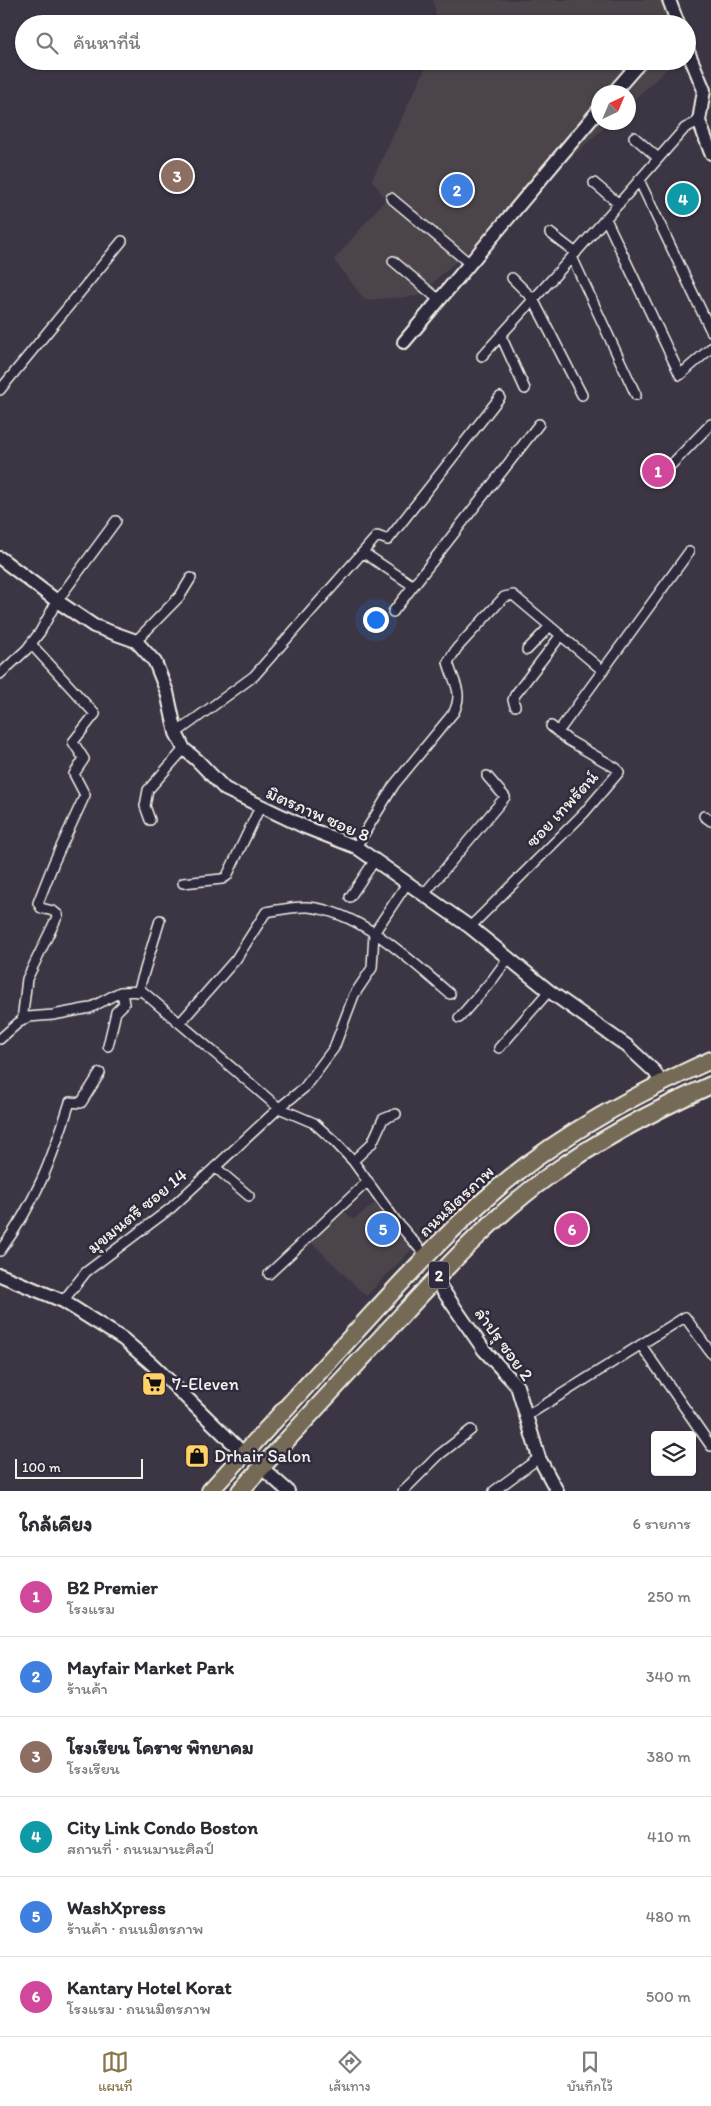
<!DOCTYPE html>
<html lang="th">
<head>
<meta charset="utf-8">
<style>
  :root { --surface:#fff; --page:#f7f7f7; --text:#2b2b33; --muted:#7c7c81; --line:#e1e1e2; --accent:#8a764a }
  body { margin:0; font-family:Itim,"Playpen Sans Thai",sans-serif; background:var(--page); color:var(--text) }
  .controls { position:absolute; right:15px; bottom:15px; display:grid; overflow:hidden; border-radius:5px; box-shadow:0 1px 4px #0004 }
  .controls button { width:45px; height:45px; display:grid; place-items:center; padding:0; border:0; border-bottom:1px solid var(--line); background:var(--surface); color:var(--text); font:25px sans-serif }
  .compass { position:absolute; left:591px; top:85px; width:45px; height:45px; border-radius:50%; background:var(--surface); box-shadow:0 1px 4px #0004; rotate:44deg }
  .scale { position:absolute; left:15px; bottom:12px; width:128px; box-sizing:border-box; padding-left:5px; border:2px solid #f4f1e8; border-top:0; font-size:14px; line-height:18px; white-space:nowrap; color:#f4f1e8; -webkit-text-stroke:4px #2f2a3d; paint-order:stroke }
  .you { position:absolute; left:375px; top:619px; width:18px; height:18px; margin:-12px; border:4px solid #fff; border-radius:50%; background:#1a73e8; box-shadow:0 0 0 8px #1a73e833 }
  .badge { display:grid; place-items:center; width:32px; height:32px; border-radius:50%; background:var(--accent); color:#fff; font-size:16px; font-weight:700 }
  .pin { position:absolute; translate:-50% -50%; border:2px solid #fff; box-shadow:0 1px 5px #0006 }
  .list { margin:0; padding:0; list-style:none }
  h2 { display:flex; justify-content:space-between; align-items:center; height:65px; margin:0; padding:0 20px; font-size:21px }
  h2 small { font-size:16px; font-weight:400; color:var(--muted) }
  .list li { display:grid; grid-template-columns:32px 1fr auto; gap:15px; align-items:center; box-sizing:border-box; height:80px; padding:0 20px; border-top:1px solid var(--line) }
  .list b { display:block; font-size:19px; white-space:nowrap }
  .list p { margin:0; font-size:16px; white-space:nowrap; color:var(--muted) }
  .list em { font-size:16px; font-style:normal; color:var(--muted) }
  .icon { flex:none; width:28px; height:28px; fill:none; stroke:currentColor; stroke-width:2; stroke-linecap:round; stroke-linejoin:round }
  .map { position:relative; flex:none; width:711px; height:1491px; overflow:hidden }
  .search { position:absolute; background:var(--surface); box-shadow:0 1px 4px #0004; left:15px; right:15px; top:15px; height:55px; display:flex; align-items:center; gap:12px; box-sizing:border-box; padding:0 18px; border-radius:28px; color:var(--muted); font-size:19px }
  .sheet { height:545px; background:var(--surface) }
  nav { display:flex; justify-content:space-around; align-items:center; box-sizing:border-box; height:70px; border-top:1px solid var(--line); background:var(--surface); font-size:14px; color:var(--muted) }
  nav a { display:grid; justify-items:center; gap:2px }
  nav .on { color:var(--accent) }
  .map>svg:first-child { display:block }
</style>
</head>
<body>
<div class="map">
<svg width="711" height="1491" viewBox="0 0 711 1491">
  <rect width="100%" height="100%" fill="#3c3644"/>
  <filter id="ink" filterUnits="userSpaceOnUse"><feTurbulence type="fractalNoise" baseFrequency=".02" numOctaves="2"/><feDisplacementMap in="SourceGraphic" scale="10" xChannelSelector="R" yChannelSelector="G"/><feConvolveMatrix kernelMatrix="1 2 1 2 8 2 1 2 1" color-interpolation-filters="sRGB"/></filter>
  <g filter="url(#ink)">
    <!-- built -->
    <path fill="#4c444c" d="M433 0H663L672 24H438Z
      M429 61H676L629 104 628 92H598V122L609 123 418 296 365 300 334 260 386 199 372 180Z
      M377 1202 411 1250 366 1296 309 1240 342 1208 353 1220Z"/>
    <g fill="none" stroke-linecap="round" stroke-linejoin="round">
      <defs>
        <path id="street" d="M634 137 658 158
          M639 180 711 331
          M594 183 619 204
          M391 198 469 263
          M606 219 680 375 711 348
          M550 233 576 253
          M572 257 636 395
          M393 261 438 299
          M512 278 533 299 582 395
          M501 336 525 389
          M482 356 572 257 685 128 699 121
          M0 390 122 241
          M670 466 711 424
          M364 553 412 585
          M393 612 539 424
          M136 641 180 596 191 578
          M527 650 550 626
          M0 674 27 649 40 632 57 601 116 521
          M515 706 513 700 515 695 561 635
          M558 732 689 552
          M176 733 254 676 377 536 388 540 500 397
          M704 816 711 821
          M150 820 145 806 148 790 184 749
          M356 847 394 785 454 712C464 691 453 682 448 662L457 648 504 597 513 595 602 670
          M183 883 222 879 227 876 260 807
          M424 894 505 797 487 776
          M350 897 375 860
          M470 927 584 813 619 772 616 768 568 740 551 726
          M138 992 160 920
          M459 1018 493 979 509 957
          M22 1021 27 979 58 915 53 911 41 908 38 903 54 862 85 795 74 774 84 759 73 742 95 714 31 644
          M180 1023 236 959 266 912C279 910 295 906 308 907 362 912 411 961 450 994
          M0 1039 18 1023 28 1017 53 1015 90 1008 120 992 142 991 279 1108 314 1123 334 1141 353 1161 396 1221 426 1256
          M108 1046 116 1012 124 1004 122 992
          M499 1048 549 991
          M353 1161 372 1143 383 1119 396 1114
          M215 1167 249 1196
          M0 1251C36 1202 52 1159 70 1102L81 1103 100 1073
          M269 1274 368 1181
          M63 1301 86 1272 171 1208 279 1108 304 1088 334 1048 354 995 372 968 374 933 408 882
          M641 1345 711 1446
          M525 1417 685 1317 711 1353
          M403 1491 439 1455 471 1430
          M494 1491 539 1458"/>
        <path id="secondary" d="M669 0 678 24
          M687 49 704 90 699 121 711 153
          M614 92 641 61
          M404 342 598 111
          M0 558 57 601 94 626 136 641 155 662 167 692 176 733 184 749 197 760 225 789 305 827 356 847 470 927 549 991 627 1046 655 1072 661 1083
          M0 1275 63 1301 123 1339 152 1364 244 1454
          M435 1279 484 1350 517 1386 539 1458 557 1491
          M262 1468 288 1491"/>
        <path id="highway" d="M210 1491C264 1432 319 1372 373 1313 413 1270 453 1226 498 1188 561 1134 636 1094 711 1060
          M240 1491C290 1437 339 1383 389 1329 439 1275 489 1219 550 1175 600 1139 655 1110 711 1085"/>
      </defs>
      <!-- street casing -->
      <use href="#street" stroke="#f4f1e8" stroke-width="12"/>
      <!-- secondary casing -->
      <use href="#secondary" stroke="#f4f1e8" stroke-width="16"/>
      <!-- highway casing -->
      <use href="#highway" stroke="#f4f1e8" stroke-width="20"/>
      <!-- street -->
      <use href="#street" stroke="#2f2a3d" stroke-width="9"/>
      <!-- secondary -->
      <use href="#secondary" stroke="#2f2a3d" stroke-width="12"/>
      <!-- highway -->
      <use href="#highway" stroke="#756b55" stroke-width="16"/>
    </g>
  </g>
  <!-- icons -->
  <defs>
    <symbol id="supermarket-square" viewBox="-11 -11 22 22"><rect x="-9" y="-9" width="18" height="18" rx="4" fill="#ffd166" stroke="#2f2a3d"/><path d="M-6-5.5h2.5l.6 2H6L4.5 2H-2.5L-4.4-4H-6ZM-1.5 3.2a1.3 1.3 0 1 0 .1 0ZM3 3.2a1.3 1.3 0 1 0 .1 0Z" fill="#111"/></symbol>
    <symbol id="shop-square" viewBox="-11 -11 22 22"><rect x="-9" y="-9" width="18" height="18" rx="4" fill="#ffd166" stroke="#2f2a3d"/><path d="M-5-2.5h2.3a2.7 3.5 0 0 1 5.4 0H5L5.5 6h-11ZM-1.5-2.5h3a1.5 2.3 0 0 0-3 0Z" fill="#111"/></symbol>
  </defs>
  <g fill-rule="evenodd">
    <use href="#supermarket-square" x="140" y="1370" width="28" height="28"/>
    <use href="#shop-square" x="183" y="1442" width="28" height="28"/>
  </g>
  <g text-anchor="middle" stroke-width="5" stroke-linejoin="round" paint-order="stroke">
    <!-- shield labels -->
    <rect fill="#2f2a3d" stroke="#b9b5b5" stroke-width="1" x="429" y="1261.5" width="20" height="27" rx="4"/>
    <g font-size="16" font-weight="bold" fill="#f4f1e8">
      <text x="439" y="1281">2</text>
    </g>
    <!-- street labels -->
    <g font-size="18" fill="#f4f1e8" stroke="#2f2a3d">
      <text transform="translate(562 809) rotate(-47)" y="6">ซอย เทพรัตน์</text>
      <text transform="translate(318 814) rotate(24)" y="6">มิตรภาพ ซอย 8</text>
      <text transform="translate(456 1201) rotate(-43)" y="6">ถนนมิตรภาพ</text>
      <text transform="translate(137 1211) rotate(-39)" y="6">มุขมนตรี ซอย 14</text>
      <text transform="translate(504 1344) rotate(54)" y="6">ลำปรุ ซอย 2</text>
    </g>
    <!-- poi labels -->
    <g font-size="18" fill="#f4f1e8" stroke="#2f2a3d" text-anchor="start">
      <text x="172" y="1390">7-Eleven</text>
      <text x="214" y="1462">Drhair Salon</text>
    </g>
  </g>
</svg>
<div class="controls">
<button><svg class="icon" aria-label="layers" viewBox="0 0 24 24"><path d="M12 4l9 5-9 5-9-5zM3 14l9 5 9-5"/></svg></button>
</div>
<svg class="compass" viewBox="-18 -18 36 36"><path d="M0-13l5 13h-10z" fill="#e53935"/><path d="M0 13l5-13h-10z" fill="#7c7c81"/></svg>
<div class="scale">100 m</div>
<div class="you"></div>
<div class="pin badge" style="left:658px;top:471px;background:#d1479c">1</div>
<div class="pin badge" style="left:457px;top:190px;background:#3f7fe0">2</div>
<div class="pin badge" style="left:177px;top:176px;background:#8d6e63">3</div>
<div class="pin badge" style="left:683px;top:199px;background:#0f9aa8">4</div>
<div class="pin badge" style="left:383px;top:1229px;background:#3f7fe0">5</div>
<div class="pin badge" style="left:572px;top:1229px;background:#d1479c">6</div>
<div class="search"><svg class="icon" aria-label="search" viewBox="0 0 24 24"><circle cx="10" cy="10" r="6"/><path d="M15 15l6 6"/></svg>ค้นหาที่นี่</div>
</div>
<section class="sheet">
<h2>ใกล้เคียง<small>6 รายการ</small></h2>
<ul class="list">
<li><span class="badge" style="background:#d1479c">1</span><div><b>B2 Premier</b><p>โรงแรม</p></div><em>250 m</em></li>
<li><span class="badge" style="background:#3f7fe0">2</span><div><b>Mayfair Market Park</b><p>ร้านค้า</p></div><em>340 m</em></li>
<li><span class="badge" style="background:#8d6e63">3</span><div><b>โรงเรียน โคราช พิทยาคม</b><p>โรงเรียน</p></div><em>380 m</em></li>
<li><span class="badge" style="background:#0f9aa8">4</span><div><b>City Link Condo Boston</b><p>สถานที่ · ถนนมานะศิลป์</p></div><em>410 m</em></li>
<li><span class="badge" style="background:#3f7fe0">5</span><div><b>WashXpress</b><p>ร้านค้า · ถนนมิตรภาพ</p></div><em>480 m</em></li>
<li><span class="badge" style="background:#d1479c">6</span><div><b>Kantary Hotel Korat</b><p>โรงแรม · ถนนมิตรภาพ</p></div><em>500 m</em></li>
</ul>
</section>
<nav>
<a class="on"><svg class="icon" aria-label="map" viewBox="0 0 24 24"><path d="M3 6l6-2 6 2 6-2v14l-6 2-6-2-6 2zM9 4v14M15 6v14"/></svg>แผนที่</a>
<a><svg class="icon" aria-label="directions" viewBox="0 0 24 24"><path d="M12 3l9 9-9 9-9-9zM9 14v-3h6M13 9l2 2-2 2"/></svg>เส้นทาง</a>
<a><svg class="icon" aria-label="saved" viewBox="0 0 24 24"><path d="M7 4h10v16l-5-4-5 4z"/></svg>บันทึกไว้</a>
</nav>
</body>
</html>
